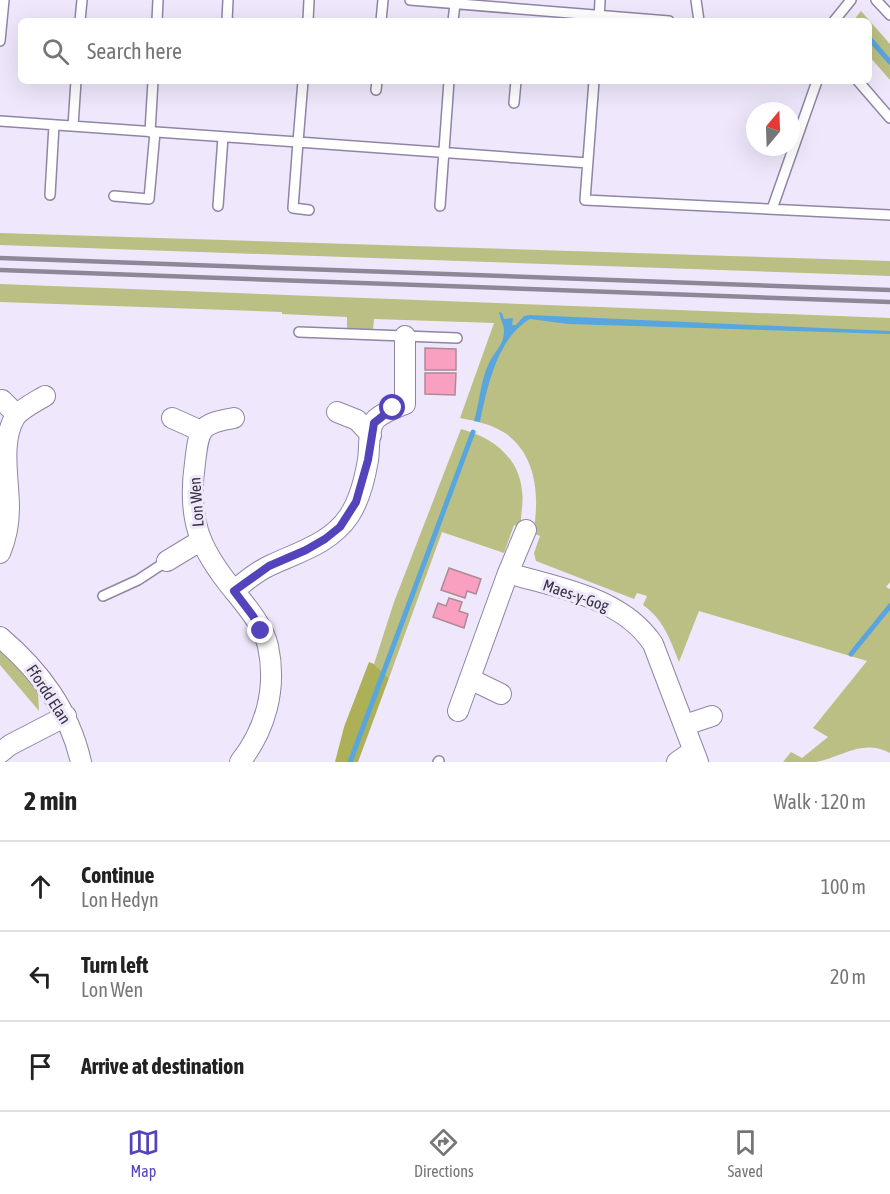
<!DOCTYPE html>
<html lang="en">
<head>
<meta charset="utf-8">
<style>
  :root { --surface:#fff; --page:#f6f6f6; --text:#222; --muted:#767676; --line:#e0e0e0; --accent:#5444bb }
  body { margin:0; font-family:"Asap Condensed",sans-serif; background:var(--page); color:var(--text) }
  .compass { position:absolute; left:746px; top:102px; width:54px; height:54px; border-radius:50%; background:var(--surface); box-shadow:0 6px 24px #0002; rotate:19deg }
  .stop { position:absolute; width:18px; height:18px; margin:-14px; border:4px solid #5444bb; border-radius:50%; background:#fff }
  .stop.end { background:#5444bb; border-color:#fff; box-shadow:0 2px 6px #0008 }
  .list { margin:0; padding:0; list-style:none }
  h2 { display:flex; justify-content:space-between; align-items:center; height:78px; margin:0; padding:0 24px; font-size:26px }
  h2 small { font-size:20px; font-weight:400; color:var(--muted) }
  .list li { display:grid; grid-template-columns:39px 1fr auto; gap:18px; align-items:center; box-sizing:border-box; height:90px; padding:0 24px; border-top:2px solid var(--line) }
  .list b { display:block; font-size:22px; white-space:nowrap }
  .list p { margin:0; font-size:20px; white-space:nowrap; color:var(--muted) }
  .list em { font-size:20px; font-style:normal; color:var(--muted) }
  .icon { flex:none; width:33px; height:33px; fill:none; stroke:currentColor; stroke-width:2; stroke-linecap:round; stroke-linejoin:round }
  .map { position:relative; flex:none; width:890px; height:762px; overflow:hidden }
  .search { position:absolute; background:var(--surface); box-shadow:0 6px 24px #0002; left:18px; right:18px; top:18px; height:66px; display:flex; align-items:center; gap:15px; box-sizing:border-box; padding:0 21px; border-radius:9px; color:var(--muted); font-size:22px }
  .sheet { height:348px; background:var(--surface) }
  nav { display:flex; justify-content:space-around; align-items:center; box-sizing:border-box; height:84px; border-top:2px solid var(--line); background:var(--surface); font-size:16px; color:var(--muted) }
  nav a { display:grid; justify-items:center; gap:3px }
  nav .on { color:var(--accent) }
  .map>svg:first-child { display:block }
</style>
</head>
<body>
<div class="map">
<svg width="890" height="762" viewBox="0 0 890 762">
  <rect width="100%" height="100%" fill="#efe8fc"/>
  <!-- green -->
  <path fill="#bcbf84" d="M861 11 890 44V80L869 56V21H853Z
    M0 233 890 261V276L0 245Z
    M0 284 890 318V582L886 587 890 589V753C863 738 840 758 816 762 806 762 794 762 783 762L791 752 802 758 828 737 813 728 867 661 699 611 679 662C670 639 663 619 643 605L647 596 637 593 634 599 536 561 534 553 540 536 533 533C540 498 537 455 505 433 491 424 475 421 460 418L494 323 374 319 373 330 347 329V317L282 314V312L0 302Z
    M461 429C492 437 519 457 522 491 524 503 520 515 521 528L514 525 504 553 442 532 389 678 374 664 394 602Z
    M0 649 30 678 38 693 39 711 0 665Z"/>
  <!-- forest -->
  <path fill="#adb056" d="M369 662 374 664 389 678 358 762H335L344 727Z"/>
  <!-- water -->
  <path fill="#59a6df" d="M499 312 502 313 504 319 513 318 512 325H516L524 316 530 315 890 331V334L568 324 530 319C497 338 487 388 480 422L474 421C480 401 480 380 490 361 496 350 504 344 504 331 504 324 500 319 499 312Z"/>
  <g fill="none" stroke-linecap="round" stroke-linejoin="round">
    <!-- stream -->
    <path stroke="#59a6df" stroke-width="5" d="M869 38 890 62
      M851 654 890 606
      M350 762 473 432"/>
  </g>
  <!-- building -->
  <path fill="#f99fc0" stroke="#ae8a96" stroke-width="1.5" d="M425 348 456 349V370H425Z
    M425 373H456L455 395 425 394Z
    M449 568 481 579 476 594 467 591 465 598 441 590Z
    M449 598 462 602 459 611 468 614 464 628 433 617 438 603 446 606Z"/>
  <g fill="none" stroke-linecap="round" stroke-linejoin="round">
    <defs>
      <path id="service" d="M410 0 669 21
        M696 0 699 21
        M876 0 890 15
        M80 21 82 0
        M157 21 158 0
        M227 21 228 0
        M308 21 309 0
        M381 21 383 0
        M453 21 455 4
        M599 21 600 0
        M834 21 851 0
        M0 41 4 0
        M594 81 585 200 890 215
        M858 81 890 118
        M376 90 377 81
        M514 103 516 81
        M0 121 298 142 303 81
        M73 126 76 81
        M150 132 153 81
        M50 195 54 125
        M114 196 149 199 155 132
        M218 206 223 137
        M440 206 449 81
        M772 209 817 81
        M309 210 293 208 298 142 588 163
        M299 332 457 338
        M103 596 138 580 167 561
        M438 762 439 761"/>
      <path id="minor" d="M2 400 17 415
        M337 412 357 420 371 435
        M172 418 201 431
        M234 418C199 424 199 429 195 463 187 519 199 549 235 592 248 608 263 626 268 646 277 688 266 729 240 762
        M0 553C6 539 9 523 9 508 9 479 0 442 15 417 22 408 35 402 45 396
        M167 561 200 541
        M508 573C558 588 622 597 653 644L698 762
        M234 591C245 581 258 571 271 565 299 552 331 543 349 516 359 501 365 478 368 460 370 448 367 429 376 419 384 412 395 408 405 404V336
        M0 637C40 671 69 710 81 762
        M470 679 501 694
        M458 711 508 573 526 530
        M685 725 712 716
        M0 753 10 745 66 716
        M677 762 693 751"/>
    </defs>
    <!-- service casing -->
    <use href="#service" stroke="#9085a4" stroke-width="12"/>
    <!-- minor casing -->
    <use href="#minor" stroke="#9085a4" stroke-width="22"/>
    <!-- service -->
    <use href="#service" stroke="#fff" stroke-width="9"/>
    <!-- minor -->
    <use href="#minor" stroke="#fff" stroke-width="20"/>
    <!-- rail -->
    <path stroke="#8d8797" stroke-width="4.5" d="M0 258 890 290
      M0 270 890 302"/>
  </g>
  <g fill="none" stroke-linecap="round" stroke-linejoin="round">
    <!-- route -->
    <path stroke="#5444bb" stroke-width="8" d="M261 631 253 616 234 591 269 566 306 550 325 539 340 527 356 502 368 460 374 423 393 408"/>
  </g>
  <g text-anchor="middle" stroke-width="6" stroke-linejoin="round" paint-order="stroke">
    <!-- street labels -->
    <g font-size="16" fill="#36313e" stroke="#efe8fc">
      <text transform="translate(196 502) rotate(-94)" y="6">Lon Wen</text>
      <text transform="translate(576 595) rotate(19)" y="6">Maes-y-Gog</text>
      <text transform="translate(49 694) rotate(57)" y="6">Ffordd Elan</text>
    </g>
  </g>
</svg>
<svg class="compass" viewBox="-18 -18 36 36"><path d="M0-13l5 13h-10z" fill="#e53935"/><path d="M0 13l5-13h-10z" fill="#767676"/></svg>
<div class="stop" style="left:393px;top:408px"></div>
<div class="stop end" style="left:261px;top:631px"></div>
<div class="search"><svg class="icon" aria-label="search" viewBox="0 0 24 24"><circle cx="10" cy="10" r="6"/><path d="M15 15l6 6"/></svg>Search here</div>
</div>
<section class="sheet">
<h2>2 min<small>Walk · 120 m</small></h2>
<ul class="list">
<li><svg class="icon" aria-label="ahead" viewBox="0 0 24 24"><path d="M12 20V5M6 11l6-6 6 6"/></svg><div><b>Continue</b><p>Lon Hedyn</p></div><em>100 m</em></li>
<li><svg class="icon" aria-label="left" viewBox="0 0 24 24"><path d="M17 20v-9H6M10 6l-5 5 5 5"/></svg><div><b>Turn left</b><p>Lon Wen</p></div><em>20 m</em></li>
<li><svg class="icon" aria-label="arrive" viewBox="0 0 24 24"><path d="M6 21V4h12l-3 4 3 4H6"/></svg><div><b>Arrive at destination</b></div></li>
</ul>
</section>
<nav>
<a class="on"><svg class="icon" aria-label="map" viewBox="0 0 24 24"><path d="M3 6l6-2 6 2 6-2v14l-6 2-6-2-6 2zM9 4v14M15 6v14"/></svg>Map</a>
<a><svg class="icon" aria-label="directions" viewBox="0 0 24 24"><path d="M12 3l9 9-9 9-9-9zM9 14v-3h6M13 9l2 2-2 2"/></svg>Directions</a>
<a><svg class="icon" aria-label="saved" viewBox="0 0 24 24"><path d="M7 4h10v16l-5-4-5 4z"/></svg>Saved</a>
</nav>
</body>
</html>
